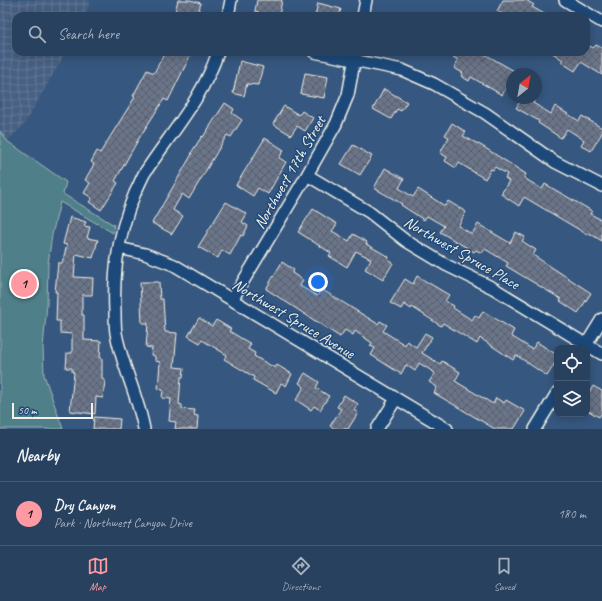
<!DOCTYPE html>
<html lang="en">
<head>
<meta charset="utf-8">
<style>
  :root { --surface:#28415f; --page:#344c68; --text:#f1f3f6; --muted:#a5afbd; --line:#445a74; --accent:#ff9aa2 }
  body { margin:0; font-family:Caveat,sans-serif; background:var(--page); color:var(--text) }
  .controls { position:absolute; right:12px; bottom:12px; display:grid; overflow:hidden; border-radius:8px; box-shadow:0 2px 10px #0003 }
  .controls button { width:36px; height:36px; display:grid; place-items:center; padding:0; border:0; border-bottom:1px solid var(--line); background:var(--surface); color:var(--text); font:20px sans-serif }
  .compass { position:absolute; left:506px; top:68px; width:36px; height:36px; border-radius:50%; background:var(--surface); box-shadow:0 2px 10px #0003; rotate:31deg }
  .scale { position:absolute; left:12px; bottom:10px; width:81px; box-sizing:border-box; padding-left:4px; border:2px solid #f4f1e8; border-top:0; font-size:11px; line-height:14px; white-space:nowrap; color:#f4f1e8; -webkit-text-stroke:3px #1f4a7a; paint-order:stroke }
  .you { position:absolute; left:318px; top:282px; width:14px; height:14px; margin:-10px; border:3px solid #fff; border-radius:50%; background:#1a73e8; box-shadow:0 0 0 6px #1a73e833 }
  .badge { display:grid; place-items:center; width:26px; height:26px; border-radius:50%; background:var(--accent); color:#111; font-size:13px; font-weight:700 }
  .pin { position:absolute; translate:-50% -50%; border:2px solid #fff; box-shadow:0 1px 4px #0006 }
  .list { margin:0; padding:0; list-style:none }
  h2 { display:flex; justify-content:space-between; align-items:center; height:52px; margin:0; padding:0 16px; font-size:17px }
  h2 small { font-size:13px; font-weight:400; color:var(--muted) }
  .list li { display:grid; grid-template-columns:26px 1fr auto; gap:12px; align-items:center; box-sizing:border-box; height:64px; padding:0 16px; border-top:1px solid var(--line) }
  .list b { display:block; font-size:15px; white-space:nowrap }
  .list p { margin:0; font-size:13px; white-space:nowrap; color:var(--muted) }
  .list em { font-size:13px; font-style:normal; color:var(--muted) }
  .icon { flex:none; width:22px; height:22px; fill:none; stroke:currentColor; stroke-width:2; stroke-linecap:round; stroke-linejoin:round }
  .map { position:relative; flex:none; width:602px; height:429px; overflow:hidden }
  .search { position:absolute; background:var(--surface); box-shadow:0 2px 10px #0003; left:12px; right:12px; top:12px; height:44px; display:flex; align-items:center; gap:10px; box-sizing:border-box; padding:0 14px; border-radius:12px; color:var(--muted); font-size:15px }
  .sheet { height:116px; background:var(--surface) }
  nav { display:flex; justify-content:space-around; align-items:center; box-sizing:border-box; height:56px; border-top:1px solid var(--line); background:var(--surface); font-size:11px; color:var(--muted) }
  nav a { display:grid; justify-items:center; gap:2px }
  nav .on { color:var(--accent) }
  .map>svg:first-child { display:block }
</style>
</head>
<body>
<div class="map">
<svg width="602" height="429" viewBox="0 0 602 429">
  <defs>
    <pattern id="industrial-grid" width="8" height="8" patternUnits="userSpaceOnUse"><rect width="8" height="8" fill="#466083"/><path d="M0 4h8M4 0v8" fill="none" stroke="#617795"/></pattern>
    <pattern id="building-cross-hatch" width="8" height="8" patternUnits="userSpaceOnUse"><rect width="8" height="8" fill="#6b748b"/><path d="M0 0l8 8M0 8l8-8" fill="none" stroke="#5a5e68"/></pattern>
  </defs>
  <rect width="100%" height="100%" fill="#36577f"/>
  <filter id="ink" filterUnits="userSpaceOnUse"><feTurbulence type="fractalNoise" baseFrequency=".025" numOctaves="2"/><feDisplacementMap in="SourceGraphic" scale="8" xChannelSelector="R" yChannelSelector="G"/><feConvolveMatrix kernelMatrix="1 2 1 2 8 2 1 2 1" color-interpolation-filters="sRGB"/></filter>
  <g filter="url(#ink)">
    <!-- industrial -->
    <path fill="url(#industrial-grid)" d="M0 0H90L86 16H16V52H66L24 125 7 141 0 131Z"/>
    <!-- park -->
    <path fill="#4f7f89" stroke="#a2b8b8" d="M0 131 7 141 66 182 63 194 114 225 113 233 60 202 52 235 48 264 47 304 43 347 44 375 63 429H0Z"/>
    <!-- building -->
    <path fill="url(#building-cross-hatch)" stroke="#f4f1e8" d="M178 0H190L201 3 197 16H174Z
      M257 0H282L279 16H258L259 12 255 11Z
      M503 0H526L534 5 532 7 548 16H506L497 11Z
      M318 3 341 9 339 16H315Z
      M586 44 593 48 596 45 602 48V75L581 62 575 71 561 62 563 60 551 52H586Z
      M165 52H192L168 101 164 99 138 140 115 181 118 183 101 210 89 202 92 198 84 193 90 183 85 180 94 164 91 162 97 151 100 153 135 97 133 96 147 70 154 73Z
      M445 52H481L516 72 514 74H512V78L502 95 471 77 469 81 461 76 463 73 454 68 458 60Z
      M240 61 263 67 258 85 247 84 244 96 233 93Z
      M305 73 328 77 324 98 301 94Z
      M384 89 407 102 401 111 397 109 391 119 373 109Z
      M522 98H536L533 103 551 114 555 106 579 121 582 116 602 128V133L591 151 581 145 584 140 567 129 561 138 538 123 539 121 516 108Z
      M225 103 234 109 232 113 242 120 231 137 227 135 189 199 182 194 173 210 183 216 172 234 152 223 192 154 191 153 202 136 203 137Z
      M284 106 299 115 302 111 313 118 305 131 297 126 291 135 273 124Z
      M452 123 466 132 463 136 482 146 526 174 524 178 542 189 545 184 592 211 590 214 602 220V241L589 233 588 235 524 197 519 206 501 194 509 181 505 178 507 174 495 167 493 170 491 169 485 179 459 163 456 168 445 161 447 157 440 153 449 137 445 135Z
      M265 138 284 150 279 158 286 162 268 194 258 188 253 196 236 185Z
      M353 145 372 156 360 175 341 164Z
      M385 168 404 179 399 188 413 197 418 189 445 206 448 201 466 212 458 226 472 234 478 224 510 243 516 232 525 237 522 241 536 250 533 255 591 293 578 313 560 301 561 299 506 266 508 263 500 258 485 249 482 253 476 250 474 252 440 232 444 226 427 216 424 220 401 205 402 204 374 188Z
      M226 202 247 214 242 222 248 226 243 236 241 235 230 255 222 250 218 258 198 247Z
      M313 209 337 224 332 231 349 241 353 234 367 242 366 244 389 257 388 260 393 263 383 280 365 269 371 259 356 251 347 267 329 256 331 253 298 232Z
      M70 217 86 222 84 226 90 227 87 238 98 240 93 258 76 254 74 277 93 278 92 295H82V315H84V340L101 341 100 358H102V379L105 380 103 398 96 397 95 414 70 411 74 372H72V368H66L67 353H72V334L60 333V321H56L57 292H55L58 263H62L67 245 63 244Z
      M282 262 294 270 292 273 303 280 300 286 317 296 321 289 378 324 380 321 387 325 383 331 405 345 407 341 416 347 425 333 432 337 422 353 440 364 442 361 460 372 455 381 493 404 496 398 504 403 506 400 525 411 514 429H495L434 393 437 387 429 382 435 373 419 363 415 371 406 365 401 374 371 355 375 348 370 346 372 343 355 331 353 335 345 330 340 337 266 289Z
      M417 276 449 295 445 301 454 306 453 308 472 320 475 315 479 318 483 311 514 330 511 336 532 349 537 342 557 355V360L547 376 516 355 513 360 480 338 477 344 443 323 441 326 412 307 411 309 404 304 401 309 390 303 405 279 413 284Z
      M140 282H159L160 299H163L165 332 177 333 174 367 184 368 183 377H181L179 404 182 405V409L195 410 194 415 198 416 197 429H175L176 422 169 421 171 399 162 398 163 390 158 389 160 362 155 361V356L151 355 152 348 146 347 148 323H142Z
      M199 318 212 326 216 320 231 329 229 331 251 344 248 349 255 353 254 356 275 368 277 365 292 374 286 386 281 383 276 393 253 380 254 377 224 359 227 355 202 340 200 343 188 336Z
      M305 373 319 382 316 388 329 396 320 410 314 406 311 410 296 400 304 387 299 383Z
      M593 386 602 391V413L599 417 587 410V396Z
      M344 395 358 404 354 410 358 413 348 429H335L330 426 341 409 337 407Z
      M94 417 120 419 119 429H93Z"/>
    <g fill="none" stroke-linecap="round" stroke-linejoin="round">
      <defs>
        <path id="minor" d="M565 0 602 22
          M228 16 231 0
          M363 16 366 0
          M314 52 402 70 434 84 485 113 555 162 602 186
          M307 175 369 212 406 241 446 265 493 288 602 354
          M119 248 145 254 174 265 447 429
          M232 300 307 175 336 124 348 95 356 52
          M584 348 602 319
          M144 429C138 396 122 366 116 333 115 326 115 319 115 312 113 271 119 230 135 193 138 187 141 180 144 174 170 134 203 98 218 52
          M377 429 396 399
          M535 429 557 393"/>
      </defs>
      <!-- minor casing -->
      <use href="#minor" stroke="#f4f1e8" stroke-width="14"/>
      <!-- minor -->
      <use href="#minor" stroke="#1f4a7a" stroke-width="11"/>
    </g>
  </g>
  <g text-anchor="middle" stroke-width="3" stroke-linejoin="round" paint-order="stroke">
    <!-- street labels -->
    <g font-size="16" fill="#f4f1e8" stroke="#1f4a7a">
      <text transform="translate(289 172) rotate(-60)" y="6">Northwest 17th Street</text>
      <text transform="translate(462 252) rotate(30)" y="6">Northwest Spruce Place</text>
      <text transform="translate(294 318) rotate(31)" y="6">Northwest Spruce Avenue</text>
    </g>
  </g>
</svg>
<div class="controls">
<button><svg class="icon" aria-label="locate" viewBox="0 0 24 24"><circle cx="12" cy="12" r="6"/><path d="M12 2v4M12 18v4M2 12h4M18 12h4"/></svg></button>
<button><svg class="icon" aria-label="layers" viewBox="0 0 24 24"><path d="M12 4l9 5-9 5-9-5zM3 14l9 5 9-5"/></svg></button>
</div>
<svg class="compass" viewBox="-18 -18 36 36"><path d="M0-13l5 13h-10z" fill="#e53935"/><path d="M0 13l5-13h-10z" fill="#a5afbd"/></svg>
<div class="scale">50 m</div>
<div class="you"></div>
<div class="pin badge" style="left:24px;top:284px">1</div>
<div class="search"><svg class="icon" aria-label="search" viewBox="0 0 24 24"><circle cx="10" cy="10" r="6"/><path d="M15 15l6 6"/></svg>Search here</div>
</div>
<section class="sheet">
<h2>Nearby<small></small></h2>
<ul class="list">
<li><span class="badge">1</span><div><b>Dry Canyon</b><p>Park · Northwest Canyon Drive</p></div><em>180 m</em></li>
</ul>
</section>
<nav>
<a class="on"><svg class="icon" aria-label="map" viewBox="0 0 24 24"><path d="M3 6l6-2 6 2 6-2v14l-6 2-6-2-6 2zM9 4v14M15 6v14"/></svg>Map</a>
<a><svg class="icon" aria-label="directions" viewBox="0 0 24 24"><path d="M12 3l9 9-9 9-9-9zM9 14v-3h6M13 9l2 2-2 2"/></svg>Directions</a>
<a><svg class="icon" aria-label="saved" viewBox="0 0 24 24"><path d="M7 4h10v16l-5-4-5 4z"/></svg>Saved</a>
</nav>
</body>
</html>
